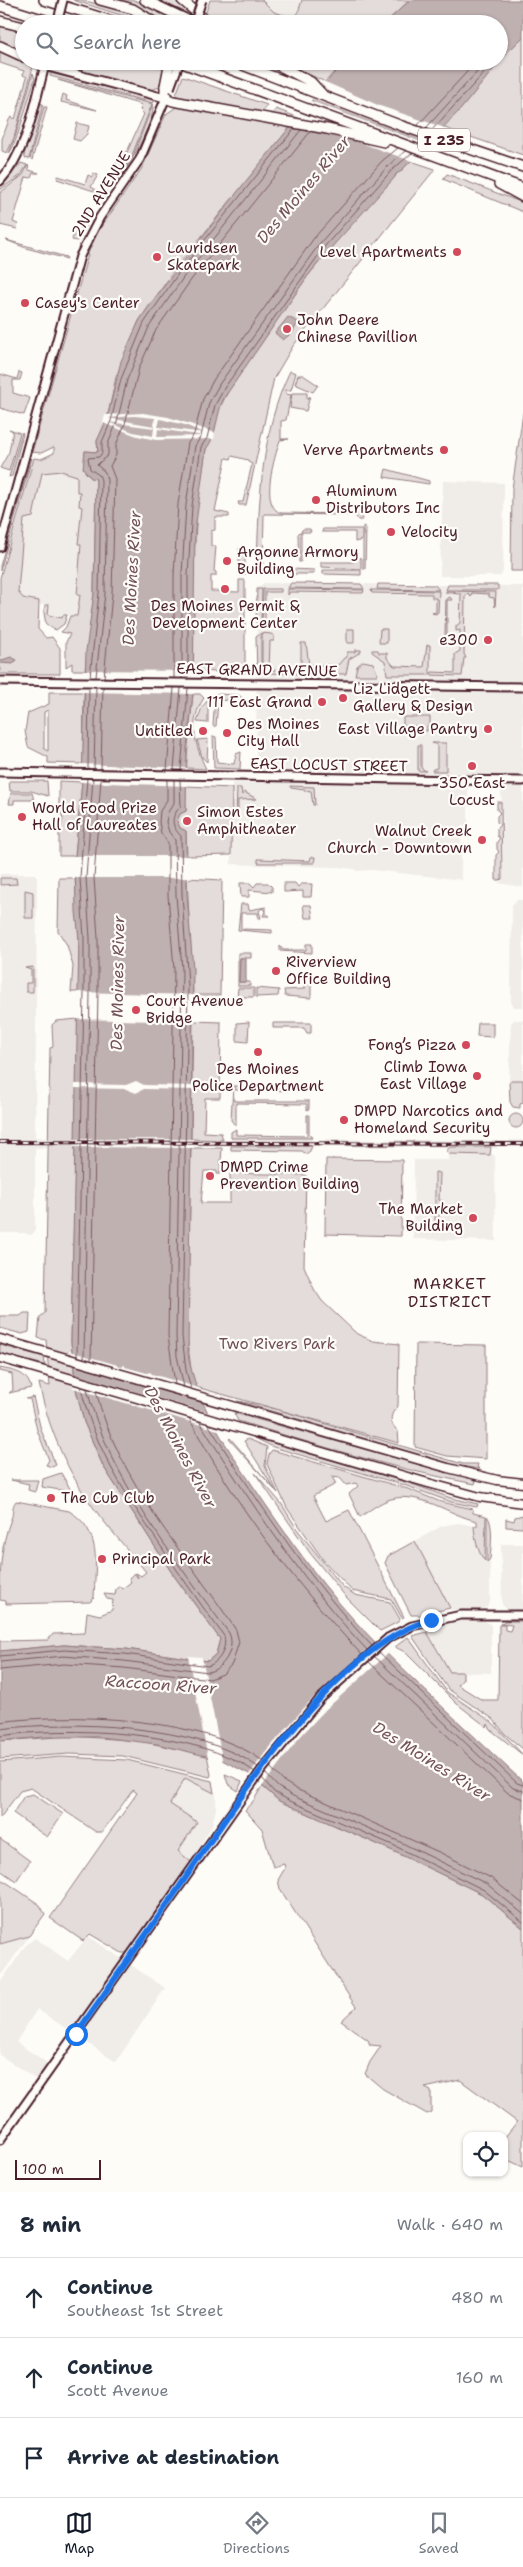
<!DOCTYPE html>
<html lang="en">
<head>
<meta charset="utf-8">
<style>
  :root { --surface:#fff; --page:#f2f2f3; --text:#1f2937; --muted:#747a83; --line:#e0e1e3; --accent:#111827 }
  body { margin:0; font-family:"Shantell Sans",sans-serif; background:var(--page); color:var(--text) }
  .controls { position:absolute; right:15px; bottom:15px; display:grid; overflow:hidden; border-radius:10px; box-shadow:0 1px 4px #0004 }
  .controls button { width:45px; height:45px; display:grid; place-items:center; padding:0; border:0; border-bottom:1px solid var(--line); background:var(--surface); color:var(--text); font:25px sans-serif }
  .scale { position:absolute; left:15px; bottom:12px; width:86px; box-sizing:border-box; padding-left:5px; border:2px solid #4a1f2b; border-top:0; font-size:14px; line-height:18px; white-space:nowrap; color:#4a1f2b; -webkit-text-stroke:4px #fdfcf7; paint-order:stroke }
  .stop { position:absolute; width:15px; height:15px; margin:-11px; border:4px solid #1a73e8; border-radius:50%; background:#fff }
  .stop.end { background:#1a73e8; border-color:#fff; box-shadow:0 1px 5px #0008 }
  .list { margin:0; padding:0; list-style:none }
  h2 { display:flex; justify-content:space-between; align-items:center; height:65px; margin:0; padding:0 20px; font-size:21px }
  h2 small { font-size:16px; font-weight:400; color:var(--muted) }
  .list li { display:grid; grid-template-columns:32px 1fr auto; gap:15px; align-items:center; box-sizing:border-box; height:80px; padding:0 20px; border-top:1px solid var(--line) }
  .list b { display:block; font-size:19px; white-space:nowrap }
  .list p { margin:0; font-size:16px; white-space:nowrap; color:var(--muted) }
  .list em { font-size:16px; font-style:normal; color:var(--muted) }
  .icon { flex:none; width:28px; height:28px; fill:none; stroke:currentColor; stroke-width:2; stroke-linecap:round; stroke-linejoin:round }
  .map { position:relative; flex:none; width:523px; height:2192px; overflow:hidden }
  .search { position:absolute; background:var(--surface); box-shadow:0 1px 4px #0004; left:15px; right:15px; top:15px; height:55px; display:flex; align-items:center; gap:12px; box-sizing:border-box; padding:0 18px; border-radius:28px; color:var(--muted); font-size:19px }
  .sheet { height:305px; background:var(--surface) }
  nav { display:flex; justify-content:space-around; align-items:center; box-sizing:border-box; height:70px; border-top:1px solid var(--line); background:var(--surface); font-size:14px; color:var(--muted) }
  nav a { display:grid; justify-items:center; gap:2px }
  nav .on { color:var(--accent) }
  .map>svg:first-child { display:block }
</style>
</head>
<body>
<div class="map">
<svg width="523" height="2192" viewBox="0 0 523 2192">
  <rect width="100%" height="100%" fill="#fdfcf7"/>
  <filter id="ink" filterUnits="userSpaceOnUse"><feTurbulence type="fractalNoise" baseFrequency=".02" numOctaves="2"/><feDisplacementMap in="SourceGraphic" scale="10" xChannelSelector="R" yChannelSelector="G"/><feConvolveMatrix kernelMatrix="1 2 1 2 8 2 1 2 1" color-interpolation-filters="sRGB"/></filter>
  <g filter="url(#ink)">
    <!-- built -->
    <path fill="#f0ece8" d="M220 0H322L300 24Z
      M61 471 77 476V492H80L82 506 78 543 81 544 77 594 80 595 77 617 63 615V618L48 615 49 605H40L35 599 23 598 18 592 24 518 33 517 42 473Z
      M443 481 504 483 503 570 501 576H440Z
      M264 583 523 586V887L498 883 502 880 503 824 501 790 498 785 494 784 468 786V825H461V877L463 880 372 870 357 871 355 869 337 867 231 864 232 783H256L257 588Z
      M0 874H35L37 878 35 1137 53 1139V1147L35 1148V1231L31 1235 24 1233H0Z
      M517 900H523V1007H514L511 1002 512 905Z
      M514 1020H523V1080H512L509 1082 511 1023Z
      M231 1138H312V1146H231Z
      M326 1139 403 1140V1147L326 1146Z
      M413 1140 497 1141V1148L413 1146Z
      M509 1140H523V1147H509Z
      M490 1153 495 1156 496 1241 413 1239 414 1160H449V1154L489 1155Z
      M458 1523 474 1526 477 1549 485 1561 490 1557V1602L487 1607 482 1609 451 1610 415 1541 442 1526Z
      M501 1544H523V1610L506 1609 502 1604Z
      M462 1621H485L491 1625V1673L450 1672 425 1627Z
      M185 1778 216 1793V1809L212 1825 191 1862 177 1852 170 1805Z
      M29 1936 2 1974 0 1975V1944Z
      M88 1936 165 1988 116 2062 37 2009 16 2042 53 2067 41 2083 0 2055V1983L26 1945 35 1938 68 1961Z"/>
    <!-- green -->
    <path fill="#e3dcda" stroke="#967e82" fill-rule="evenodd" d="M73 0H82L138 15 149 24Z
      M120 0H134L186 24H163L145 9Z
      M159 0H178L189 11 187 13Z
      M210 0H262L274 12 296 19 302 0H410L384 24H218L205 15Z
      M0 26 24 31V52L0 41Z
      M523 37V155L442 127C472 99 494 63 523 37Z
      M0 50 33 67 14 138 7 153 2 151V139L9 120 11 117 15 119 27 77 23 75 24 71 0 63Z
      M57 61H140L165 69 159 87 151 90 63 68Z
      M282 61H344L325 82Z
      M33 73 35 79C30 92 16 148 9 153L15 137Z
      M50 73 156 100 153 103 50 76Z
      M183 76 267 105 262 112 181 99 176 95Z
      M58 80 152 104 131 158 113 184 109 181V178L123 151 127 152 144 114 140 110 142 105Z
      M63 94 67 96 66 100 97 110 61 102Z
      M39 103 43 104 29 159 25 158 24 154Z
      M153 104C156 118 127 173 114 184L133 156Z
      M178 106 291 126 176 268 139 321 116 377 107 419 97 441 98 452 85 451V472L91 478H96L94 593 85 670H72V663L66 667V642L70 634 61 632 66 627 70 616H77L80 595H77L81 544H78L82 507 79 506 80 492H77V476L61 471 42 473 33 517 24 519 18 592 23 598 39 601 38 629 46 638 52 637 60 648V674H0V578L34 458 41 459 54 453V447L41 453 32 452 89 251 97 233 142 168 166 114Z
      M44 107H47L32 160 30 158Z
      M276 109 297 117 296 119 272 114Z
      M77 123 89 126 87 134 80 141 73 139Z
      M411 161 435 169 293 346 274 378 246 505H239L238 502H243L252 464 248 462V460L232 456 231 459 226 458 215 511 229 514V517H215V530L211 531V546H216L214 571 216 572V576H211V591L239 592V580H245V673L193 671V575L197 506 206 449 211 440 220 407 229 390 307 277 351 223 395 177 397 172H400Z
      M21 163 27 165 21 175 0 190V187Z
      M28 165 29 170 39 173H33L31 178 26 177 13 222 18 224 17 229 0 225V193L23 175Z
      M93 173 98 175 91 187 100 192 103 189 107 192 102 199 100 193 57 179 58 176 85 184 88 175 92 177Z
      M447 174 523 203V212L450 182 443 179Z
      M90 209 93 211 77 241 72 240 76 225H78Z
      M6 240 66 257 67 259 26 248Z
      M290 371 296 373 291 390H286V394L291 395 286 420 281 421V439H289L280 440C275 456 259 506 281 513L360 514 362 507V520H358L355 515 264 514 263 564H257C259 500 261 431 290 371Z
      M19 372 22 373 20 380H13V393L30 398 24 415 0 408V374L17 379Z
      M298 375H303L318 385 313 392 295 384Z
      M292 393H307V399L310 396 306 411 290 408Z
      M523 413V571H511L512 489Z
      M9 429 20 433 9 471 0 468 9 452 13 431Z
      M22 432 23 434 12 476 9 477Z
      M31 458H32L0 571V566Z
      M386 469 429 481V484L384 477Z
      M363 526 366 528 365 569H363Z
      M303 529H310L311 532H301V562H299L298 534Z
      M323 529H362V540L355 542V532H322Z
      M239 548H245V575L239 574Z
      M355 557 361 558V569L321 567V562H354Z
      M291 569 314 570V574H293Z
      M323 570H361V575L323 574Z
      M291 583 361 584 364 589 288 588Z
      M378 584 435 585 439 590 377 589Z
      M448 585H498V590H446Z
      M257 589H262L261 627 256 623Z
      M263 589H281V592H265V624H279L277 626 262 627Z
      M288 589 364 590 363 593 290 592 288 595Z
      M371 590 439 591 438 612 436 614 432 613 436 612V598H432V594L372 593Z
      M446 591 496 592 495 607 494 598 489 597V594L472 593 471 597 468 593 465 596 464 654 466 658H464L462 676 431 675 432 672 455 673V654L460 651V630L456 631V626L460 623 461 594 446 593Z
      M450 597 452 600H447V644L441 641V637L445 636 446 599Z
      M45 605H49L48 615 62 618 63 615H67L64 624 56 630 46 625 44 613Z
      M347 629H354V643H347Z
      M380 629H387V643H379Z
      M261 633V673H257L256 637Z
      M262 633 271 634 274 636V641H270L269 670 299 671V674L266 673V668H262Z
      M301 643H306L309 665H338L344 658 347 657V652H355V650H361V652L349 659 346 674H301Z
      M427 645H430V675H387L385 661 372 652V650H378L379 653H387V658L394 666 424 667Z
      M363 661 373 663 378 675H355L357 666Z
      M49 692H84L83 764 48 763V757L28 747 25 731 28 713 49 704ZM48 710V751L44 749V712Z
      M193 694H200L204 698C188 722 195 745 206 769L186 768Z
      M215 694 239 695 242 698V706H237L235 699 218 701 216 726H213Z
      M208 700V723L197 722 202 707Z
      M403 717H430V725L436 726H427V731H416V726H403Z
      M213 736 216 737 217 762 234 764 236 754 241 752 240 769 214 768Z
      M208 739 207 762 202 757 197 740Z
      M432 743H446V771H432L433 769 437 768V745Z
      M418 745H421V768L426 771H418Z
      M9 781H47L48 796 31 791H10Z
      M59 781 82 782 75 856H59V832L63 819 59 806Z
      M185 786 232 788 231 855 187 856 186 831 180 828 177 821 180 814 186 811Z
      M290 786 314 787 315 805H313L311 791 291 788Z
      M237 788H241L242 795 244 792 257 799 238 800V817H236Z
      M11 793H32L34 800H14V804H9Z
      M497 802H501L502 879 499 880H496V855L499 852 497 849V842L500 838 497 836V828L500 825 497 822V816L500 813 497 810Z
      M311 857H315L314 863H258V859L310 861Z
      M0 878H16L17 884 0 885Z
      M59 878H75L79 940V992H71L73 966 67 945 58 931Z
      M187 878 222 880 220 995H193Z
      M240 883H250L254 887 257 883H268L272 887V892L249 890V897H241Z
      M284 883H295L298 887 301 884H312L311 897H303V891L284 892Z
      M25 890 33 892V918H25Z
      M241 904H248L249 910 266 907V914L269 916H263L265 911 262 908 259 911 261 918H258V913H241V929L272 930V933L238 930Z
      M303 905H311L313 918H305Z
      M306 944H312V953L280 951V946L283 950H306Z
      M238 953H251V958H240L239 982H250V986H238Z
      M33 967V992H26V983H31V970L25 968Z
      M305 972H311V998L285 996 284 990 304 989Z
      M238 988H254V997H237Z
      M256 988 279 990 278 996 256 997Z
      M78 1019 71 1342 76 1389 84 1422 103 1466 172 1573 220 1639 216 1654 208 1661 126 1649 64 1645 0 1651V1641L48 1640 53 1634 85 1633 87 1612 100 1615 112 1610 113 1600 107 1599 104 1594 115 1595 116 1589 120 1586 122 1589 131 1582 129 1578 134 1573 138 1578 136 1573 141 1576 146 1572C127 1548 105 1525 88 1500 64 1465 47 1423 39 1383L50 1386 46 1340 38 1338 40 1317 45 1313 50 1048 53 1047 52 1025 56 1021Z
      M193 1021 221 1022 220 1098H205L204 1132 221 1133 223 1140 191 1139Z
      M249 1022 248 1042 237 1041V1023Z
      M273 1023H311V1033H307L304 1028H273Z
      M478 1023H493V1037L477 1036Z
      M512 1080H523V1103L520 1104V1108L513 1107 510 1102 509 1082Z
      M310 1083 309 1091 235 1090V1086L303 1087Z
      M233 1085 234 1101H309V1109L307 1110V1104L236 1103V1124H234L231 1120Z
      M509 1121a7 7 0 1 1 14 0a7 7 0 1 1-14 0Z
      M307 1115H309V1133L312 1138H231V1132L236 1129V1135L307 1136Z
      M231 1146H312L310 1151 306 1154 302 1151 231 1150Z
      M450 1147H491L490 1155 449 1154 446 1151Z
      M191 1148H222L220 1174H217V1171H204L201 1203H230V1173L306 1175 304 1266 314 1289 322 1301 357 1334 373 1341 399 1344 398 1406C389 1415 389 1423 398 1431L399 1443 196 1387 191 1370 187 1336Z
      M326 1159 402 1160 401 1236 325 1234Z
      M435 1172 440 1173 439 1200 443 1201 438 1220 435 1223Z
      M24 1313H30L29 1332 22 1334 0 1328V1316H20Z
      M416 1344 486 1345V1459L447 1456 415 1447Z
      M0 1345 44 1357 45 1365 0 1354Z
      M0 1368C15 1371 27 1372 31 1388L9 1393 13 1390 12 1374 0 1371Z
      M33 1397 41 1430 56 1465 52 1467 46 1465 49 1460 37 1430 30 1399H26Z
      M237 1401 265 1406 463 1464H478L477 1467 480 1469 455 1465Z
      M234 1413 476 1480 475 1484C394 1469 317 1445 238 1421Z
      M253 1437 415 1485 451 1498 478 1504 477 1507 451 1502 407 1486 273 1447Z
      M230 1438 275 1490 244 1441 248 1439 267 1447 265 1466 278 1493 229 1439Z
      M272 1450 408 1489 441 1502 473 1509V1513L486 1516 485 1561C477 1551 475 1539 474 1526H477V1521C449 1515 421 1491 391 1499 380 1502 369 1511 360 1517L349 1494 358 1486 356 1483 346 1485 340 1478 332 1477 336 1484 313 1496 326 1521 349 1510 404 1617 402 1618 391 1599 352 1591 324 1561 287 1508 267 1464 269 1454Z
      M61 1473 72 1492 42 1487 43 1479Z
      M255 1473 281 1503 297 1529 343 1587 355 1595 390 1602 400 1619 398 1622 380 1631 346 1597 310 1553Z
      M11 1480H38L35 1492 28 1490 29 1484Z
      M16 1501 69 1511C103 1531 95 1565 94 1598L90 1602 6 1604V1601L0 1600C0 1570 0 1548 11 1519 14 1513 11 1507 16 1501Z
      M523 1515V1528L506 1527V1519L514 1521 515 1517Z
      M487 1516C494 1523 491 1548 490 1559L487 1562Z
      M415 1541 450 1608 421 1615H411L385 1563 388 1556Z
      M505 1621H523V1749L505 1734 493 1719 448 1689 412 1636 427 1632 450 1672H463V1679L458 1685 482 1700H498L499 1625H505V1630L510 1631 512 1625 500 1624Z
      M408 1637 447 1692 492 1722 523 1755 491 1730 488 1724 487 1727 456 1703 405 1652 395 1647Z
      M72 1736 140 1741 207 1755 211 1775 210 1777 123 1756 69 1754 0 1759V1741Z
      M61 1757 127 1760 212 1781 214 1793 185 1778 170 1804 197 1822 178 1851 191 1862 127 1953H122L90 1934 83 1941 50 1918 137 1793 133 1790 102 1832H96L31 1788 20 1791 0 1818V1762Z
      M225 1774 242 1781 238 1791 228 1784Z
      M262 1786 279 1801 393 1851 482 1894 523 1928V2167L504 2158V2138L517 2122 460 2080 425 2088 431 2091V2112L427 2114 383 2089 365 2074 370 2062 381 2046 370 2045 368 2040 341 2021 356 2007 280 1889 278 1880 285 1868 284 1864 273 1867 262 1829 245 1810 254 1800Z
      M33 1794 63 1814 47 1837 13 1813 24 1796Z
      M0 1839 30 1861 16 1881 0 1870Z
      M0 1878 40 1905 45 1914 29 1936 0 1944Z"/>
    <!-- water -->
    <path fill="#c0b1b1" stroke="#91777b" d="M410 0H523V37L506 54 461 109 400 172 396 174 395 177 329 250 307 277 224 398C216 414 217 436 206 449L195 530 193 694 187 747 186 811 180 814 177 821 180 828 186 831 187 894 193 969 188 1354C196 1402 224 1443 251 1483 288 1538 327 1594 374 1641 422 1689 473 1735 523 1782V1928L482 1894 393 1851 279 1801 249 1774 222 1760 157 1744 100 1737H43L0 1741V1651L64 1645 126 1649 208 1661 216 1654 220 1639 172 1573 103 1466 84 1422 76 1389 71 1342 79 939 76 912 75 856 82 782 86 651 94 593 96 479 91 478 83 468 85 451 98 452 97 441 107 419 121 361 139 321 151 303 246 181 344 61H499V24H384Z
      M288 317 298 322 293 332 283 340 275 333Z
      M11 657 17 660 13 664 0 663 2 660Z
      M240 958H246V982H239Z"/>
    <!-- pier -->
    <path fill="#fdfcf7" fill-rule="evenodd" d="M323 81 380 106 445 128 431 143 309 98Z
      M308 100 429 145 414 162 350 139 288 125 293 118 304 120 295 116Z
      M143 413 168 417 190 424 215 433 214 439 156 440 137 436 103 423 105 415ZM134 416 155 418 154 426 108 418ZM160 419 185 425 204 433 158 427ZM108 422 154 428 153 436 133 432ZM158 429 204 436 157 437Z
      M83 670 195 671 194 694 82 692Z
      M80 764 188 768 187 786 80 782Z
      M73 856H190V878H72Z
      M77 992 195 995V1022L76 1019Z
      M136 1081 144 1085 195 1086V1090L144 1089 136 1093 126 1089 75 1088V1084L126 1085Z
      M74 1139H193L194 1148 73 1147Z
      M69 1351 121 1366 125 1365V1367L147 1373 150 1372 152 1374 199 1388 206 1404 70 1365Z
      M71 1373 210 1413 221 1431 164 1414 161 1415 160 1413 73 1388Z
      M377 1640 390 1652 325 1710 299 1738 261 1788 248 1776 265 1753 310 1701Z
      M188 1656 202 1657 223 1763 208 1758Z"/>
    <g fill="none" stroke-linecap="round" stroke-linejoin="round">
      <!-- shore -->
      <path stroke="#795961" stroke-width="1" d="M418 125 477 61
        M426 128 487 61
        M432 130 495 61
        M90 677 99 593 101 480 99 475 90 469 88 458 99 457 102 453V442L111 421 121 379 144 323 180 271 294 129
        M96 677 105 593 107 480 105 472 97 465 108 455V444L117 422 127 380 149 327 185 275 301 130
        M104 678 112 594 115 479 110 466 116 455V445L125 424 139 368 156 330 191 280 310 132
        M174 678V575L178 504 188 443 194 434 203 399 214 379 314 238 382 161 398 148
        M182 678V575L186 505 195 446 201 436 209 403 220 383 320 243 388 166 405 151
        M188 678V575L192 506 201 447 207 438 215 405 225 387 325 246 392 170 412 153
        M88 769 89 687
        M94 769 96 687
        M101 769 103 687
        M167 770 174 688
        M174 770 181 688
        M181 770 188 688
        M167 780V800L160 811 159 822 161 833 168 843V895L174 969 168 1336 175 1384
        M174 780V803L168 812 166 822 169 832 175 840 176 895 182 969 176 1336 177 1356 184 1387
        M180 780 181 806C170 817 171 826 181 836L182 894 188 986 182 1336 186 1370 191 1389
        M77 1356 84 992V938L80 878 87 778
        M84 1358 90 992V938L86 878 93 778
        M91 1360 98 992V938L94 878 101 778
        M189 1418C234 1504 296 1585 362 1655
        M199 1421C250 1502 302 1581 367 1650
        M208 1424C258 1502 308 1579 372 1646
        M379 1652 517 1783 523 1785
        M0 1656 64 1650 125 1654 208 1666C220 1662 227 1648 224 1636 199 1602 175 1568 152 1533 121 1487 92 1442 81 1387
        M374 1656 513 1788 523 1791
        M0 1662 64 1656 124 1661 208 1672C224 1669 236 1648 229 1633 176 1561 108 1476 87 1389
        M369 1662 508 1793 523 1799
        M0 1670 64 1664 124 1668 210 1679 223 1674 232 1664 239 1642 236 1630C186 1554 118 1482 96 1391
        M0 1722C70 1712 205 1717 263 1761
        M0 1729C69 1720 201 1724 258 1767
        M0 1736C67 1726 199 1730 255 1772
        M270 1767 283 1781 296 1789 441 1853 491 1878 523 1904
        M265 1773 278 1787 293 1796 398 1841 487 1884 523 1914
        M262 1778 274 1792 290 1801 395 1846 484 1890 523 1922"/>
      <defs>
        <path id="secondary" d="M45 66 165 98
          M0 181C29 149 35 101 46 61
          M0 547 80 256 100 217 140 159 167 95
          M0 681 523 687
          M0 772 523 781
          M0 2140 261 1771 320 1699 388 1638 412 1626 461 1615H523"/>
        <path id="primary" d="M0 1339 448 1468 497 1480 523 1483
          M0 1358 428 1483 480 1497 523 1503"/>
        <path id="motorway" d="M44 0 122 24
          M100 0 133 9 157 24
          M145 0 196 24
          M182 0 210 24
          M0 6 58 24
          M0 21 24 27
          M0 46 24 57
          M33 61 45 66
          M160 61 175 65
          M177 61 523 188
          M232 61 402 126 523 167
          M270 61 311 82 323 95
          M165 86V98L173 101 327 129 384 142
          M499 184 523 197"/>
      </defs>
      <!-- secondary casing -->
      <use href="#secondary" stroke="#4a1f2b" stroke-width="11"/>
      <!-- primary casing -->
      <use href="#primary" stroke="#4a1f2b" stroke-width="11"/>
      <!-- motorway casing -->
      <use href="#motorway" stroke="#4a1f2b" stroke-width="12"/>
      <!-- secondary -->
      <use href="#secondary" stroke="#fdfcf7" stroke-width="7"/>
      <!-- primary -->
      <use href="#primary" stroke="#fdfcf7" stroke-width="8"/>
      <!-- motorway -->
      <use href="#motorway" stroke="#fdfcf7" stroke-width="9"/>
      <defs>
        <path id="rail" d="M0 1142 523 1144"/>
      </defs>
      <!-- rail casing -->
      <use href="#rail" stroke="#4a1f2b" stroke-width="4"/>
      <!-- rail -->
      <use href="#rail" stroke="#fdfcf7" stroke-width="2" stroke-dasharray="5.5" stroke-linecap="butt"/>
      <defs>
        <path id="secondary-bridge" d="M57 24 63 0
          M194 24 202 0
          M170 88 180 61"/>
        <path id="motorway-bridge" d="M165 86 170 61"/>
      </defs>
      <!-- secondary-bridge casing -->
      <use href="#secondary-bridge" stroke="#4a1f2b" stroke-width="11" stroke-linecap="butt"/>
      <!-- motorway-bridge casing -->
      <use href="#motorway-bridge" stroke="#4a1f2b" stroke-width="12" stroke-linecap="butt"/>
      <!-- secondary-bridge -->
      <use href="#secondary-bridge" stroke="#fdfcf7" stroke-width="7"/>
      <!-- motorway-bridge -->
      <use href="#motorway-bridge" stroke="#fdfcf7" stroke-width="9"/>
    </g>
  </g>
  <g fill="none" stroke-linecap="round" stroke-linejoin="round" filter="url(#ink)">
    <!-- route -->
    <path stroke="#1a73e8" stroke-width="6" d="M76 2034C110 1986 144 1938 178 1889 233 1809 335 1645 431 1620"/>
  </g>
  <!-- markers -->
  <g fill="#d1495b" stroke="#fdfcf7" stroke-width="2">
    <circle cx="457" cy="252" r="5"/>
    <circle cx="157" cy="257" r="5"/>
    <circle cx="25" cy="303" r="5"/>
    <circle cx="287" cy="329" r="5"/>
    <circle cx="444" cy="450" r="5"/>
    <circle cx="316" cy="500" r="5"/>
    <circle cx="391" cy="532" r="5"/>
    <circle cx="227" cy="561" r="5"/>
    <circle cx="225" cy="589" r="5"/>
    <circle cx="488" cy="640" r="5"/>
    <circle cx="343" cy="698" r="5"/>
    <circle cx="322" cy="702" r="5"/>
    <circle cx="488" cy="729" r="5"/>
    <circle cx="203" cy="731" r="5"/>
    <circle cx="227" cy="733" r="5"/>
    <circle cx="472" cy="766" r="5"/>
    <circle cx="22" cy="817" r="5"/>
    <circle cx="187" cy="821" r="5"/>
    <circle cx="482" cy="840" r="5"/>
    <circle cx="276" cy="971" r="5"/>
    <circle cx="136" cy="1010" r="5"/>
    <circle cx="466" cy="1045" r="5"/>
    <circle cx="258" cy="1052" r="5"/>
    <circle cx="477" cy="1076" r="5"/>
    <circle cx="344" cy="1120" r="5"/>
    <circle cx="210" cy="1176" r="5"/>
    <circle cx="473" cy="1218" r="5"/>
    <circle cx="51" cy="1498" r="5"/>
    <circle cx="102" cy="1559" r="5"/>
  </g>
  <g text-anchor="middle" stroke-width="4.5" stroke-linejoin="round" paint-order="stroke">
    <!-- shield labels -->
    <rect fill="#fdfcf7" stroke="#806168" stroke-width="1" x="418" y="128.5" width="52" height="23" rx="4"/>
    <g font-size="14" font-weight="bold" fill="#4a1f2b">
      <text x="444" y="145">I 235</text>
    </g>
    <!-- street labels -->
    <g font-size="15" fill="#4a1f2b" stroke="#fdfcf7">
      <text transform="translate(101 194) rotate(-58)" y="5">2ND AVENUE</text>
      <text transform="translate(257 670) rotate(1)" y="5">EAST GRAND AVENUE</text>
      <text transform="translate(329 765) rotate(1)" y="5">EAST LOCUST STREET</text>
    </g>
    <!-- poi labels -->
    <g font-size="15" fill="#4a1f2b" stroke="#fdfcf7" text-anchor="start">
      <text x="167" y="253">Lauridsen<tspan x="167" dy="17">Skatepark</tspan></text>
      <text x="447" y="257" text-anchor="end">Level Apartments</text>
      <text x="35" y="308">Casey's Center</text>
      <text x="297" y="325">John Deere<tspan x="297" dy="17">Chinese Pavillion</tspan></text>
      <text x="434" y="455" text-anchor="end">Verve Apartments</text>
      <text x="326" y="496">Aluminum<tspan x="326" dy="17">Distributors Inc</tspan></text>
      <text x="401" y="537">Velocity</text>
      <text x="237" y="557">Argonne Armory<tspan x="237" dy="17">Building</tspan></text>
      <text x="225" y="611" text-anchor="middle">Des Moines Permit &amp;<tspan x="225" dy="17">Development Center</tspan></text>
      <text x="478" y="645" text-anchor="end">e300</text>
      <text x="353" y="694">Liz Lidgett<tspan x="353" dy="17">Gallery &amp; Design</tspan></text>
      <text x="312" y="707" text-anchor="end">111 East Grand</text>
      <text x="237" y="729">Des Moines<tspan x="237" dy="17">City Hall</tspan></text>
      <text x="478" y="734" text-anchor="end">East Village Pantry</text>
      <text x="193" y="736" text-anchor="end">Untitled</text>
      <text x="472" y="788" text-anchor="middle">350 East<tspan x="472" dy="17">Locust</tspan></text>
      <text x="32" y="813">World Food Prize<tspan x="32" dy="17">Hall of Laureates</tspan></text>
      <text x="197" y="817">Simon Estes<tspan x="197" dy="17">Amphitheater</tspan></text>
      <text x="472" y="836" text-anchor="end">Walnut Creek<tspan x="472" dy="17">Church - Downtown</tspan></text>
      <text x="286" y="967">Riverview<tspan x="286" dy="17">Office Building</tspan></text>
      <text x="146" y="1006">Court Avenue<tspan x="146" dy="17">Bridge</tspan></text>
      <text x="456" y="1050" text-anchor="end">Fong’s Pizza</text>
      <text x="467" y="1072" text-anchor="end">Climb Iowa<tspan x="467" dy="17">East Village</tspan></text>
      <text x="258" y="1074" text-anchor="middle">Des Moines<tspan x="258" dy="17">Police Department</tspan></text>
      <text x="354" y="1116">DMPD Narcotics and<tspan x="354" dy="17">Homeland Security</tspan></text>
      <text x="220" y="1172">DMPD Crime<tspan x="220" dy="17">Prevention Building</tspan></text>
      <text x="463" y="1214" text-anchor="end">The Market<tspan x="463" dy="17">Building</tspan></text>
      <text x="61" y="1503">The Cub Club</text>
      <text x="112" y="1564">Principal Park</text>
    </g>
    <!-- park labels -->
    <g font-size="15" fill="#704e57" stroke="#fdfcf7">
      <text x="277" y="1349">Two Rivers Park</text>
    </g>
    <!-- water labels -->
    <g font-size="16" font-style="italic" fill="#73525a" stroke="#fdfcf7">
      <text transform="translate(303 189) rotate(-50)" y="6">Des Moines River</text>
      <text transform="translate(131 578) rotate(-87)" y="6">Des Moines River</text>
      <text transform="translate(117 983) rotate(-89)" y="6">Des Moines River</text>
      <text transform="translate(181 1447) rotate(62)" y="6">Des Moines River</text>
      <text transform="translate(161 1684) rotate(4)" y="6">Raccoon River</text>
      <text transform="translate(432 1761) rotate(32)" y="6">Des Moines River</text>
    </g>
    <!-- neighbourhood labels -->
    <g font-size="16" letter-spacing="1" fill="#4a1f2b" stroke="#fdfcf7">
      <text x="450" y="1289">MARKET<tspan x="450" dy="18">DISTRICT</tspan></text>
    </g>
  </g>
</svg>
<div class="controls">
<button><svg class="icon" aria-label="locate" viewBox="0 0 24 24"><circle cx="12" cy="12" r="6"/><path d="M12 2v4M12 18v4M2 12h4M18 12h4"/></svg></button>
</div>
<div class="scale">100 m</div>
<div class="stop" style="left:76px;top:2034px"></div>
<div class="stop end" style="left:431px;top:1620px"></div>
<div class="search"><svg class="icon" aria-label="search" viewBox="0 0 24 24"><circle cx="10" cy="10" r="6"/><path d="M15 15l6 6"/></svg>Search here</div>
</div>
<section class="sheet">
<h2>8 min<small>Walk · 640 m</small></h2>
<ul class="list">
<li><svg class="icon" aria-label="ahead" viewBox="0 0 24 24"><path d="M12 20V5M6 11l6-6 6 6"/></svg><div><b>Continue</b><p>Southeast 1st Street</p></div><em>480 m</em></li>
<li><svg class="icon" aria-label="ahead" viewBox="0 0 24 24"><path d="M12 20V5M6 11l6-6 6 6"/></svg><div><b>Continue</b><p>Scott Avenue</p></div><em>160 m</em></li>
<li><svg class="icon" aria-label="arrive" viewBox="0 0 24 24"><path d="M6 21V4h12l-3 4 3 4H6"/></svg><div><b>Arrive at destination</b></div></li>
</ul>
</section>
<nav>
<a class="on"><svg class="icon" aria-label="map" viewBox="0 0 24 24"><path d="M3 6l6-2 6 2 6-2v14l-6 2-6-2-6 2zM9 4v14M15 6v14"/></svg>Map</a>
<a><svg class="icon" aria-label="directions" viewBox="0 0 24 24"><path d="M12 3l9 9-9 9-9-9zM9 14v-3h6M13 9l2 2-2 2"/></svg>Directions</a>
<a><svg class="icon" aria-label="saved" viewBox="0 0 24 24"><path d="M7 4h10v16l-5-4-5 4z"/></svg>Saved</a>
</nav>
</body>
</html>
